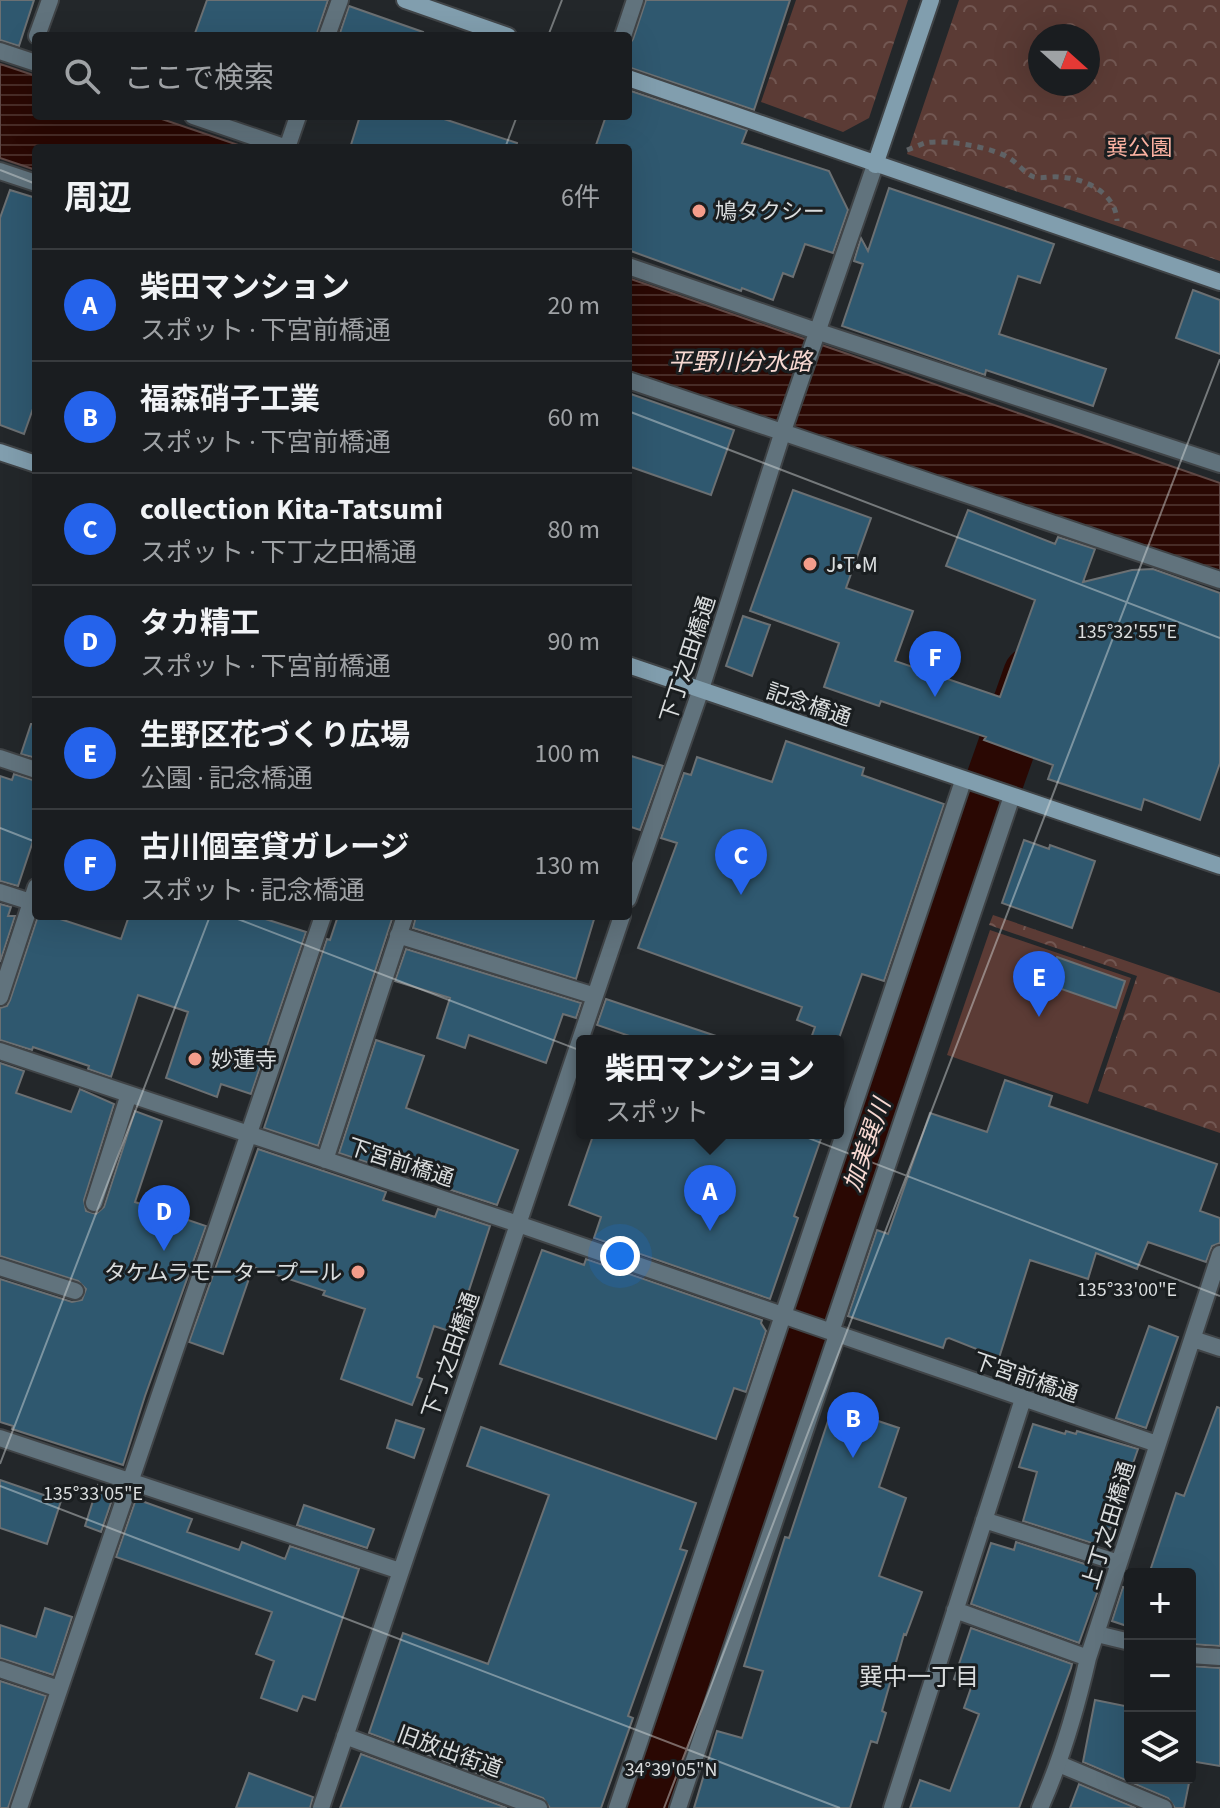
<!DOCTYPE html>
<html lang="ja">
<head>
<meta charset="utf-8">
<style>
  :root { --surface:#1a1d20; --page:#232629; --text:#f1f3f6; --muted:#9fa2a5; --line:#383b3e; --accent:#2563eb }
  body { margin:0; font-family:"Source Sans 3","Noto Sans JP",sans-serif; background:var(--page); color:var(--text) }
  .controls { position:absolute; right:24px; bottom:24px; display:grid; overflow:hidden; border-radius:8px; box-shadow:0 8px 32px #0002 }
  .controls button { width:72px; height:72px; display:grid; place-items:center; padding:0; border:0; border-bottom:2px solid var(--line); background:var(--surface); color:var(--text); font:40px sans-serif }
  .compass { position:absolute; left:1028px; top:24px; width:72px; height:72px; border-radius:50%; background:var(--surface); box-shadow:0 8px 32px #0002; rotate:111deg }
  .you { position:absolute; left:620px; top:1256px; width:28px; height:28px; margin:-20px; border:6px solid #fff; border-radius:50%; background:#1a73e8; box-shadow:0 0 0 12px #1a73e833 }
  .badge { display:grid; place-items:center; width:52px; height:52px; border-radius:50%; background:var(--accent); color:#fff; font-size:26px; font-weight:700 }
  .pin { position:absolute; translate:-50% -66px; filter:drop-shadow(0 2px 4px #0008) }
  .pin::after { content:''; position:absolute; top:42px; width:28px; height:24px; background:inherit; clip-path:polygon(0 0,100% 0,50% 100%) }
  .popup { position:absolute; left:576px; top:1035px; width:268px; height:104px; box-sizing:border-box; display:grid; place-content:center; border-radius:8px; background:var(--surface); filter:drop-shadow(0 2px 6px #0005); font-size:26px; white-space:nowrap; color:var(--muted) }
  .popup b { font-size:30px; color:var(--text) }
  .popup::after { content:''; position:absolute; left:50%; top:100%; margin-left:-16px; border:16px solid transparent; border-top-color:var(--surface) }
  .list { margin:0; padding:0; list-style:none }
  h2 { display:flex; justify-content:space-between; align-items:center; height:104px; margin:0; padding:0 32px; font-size:34px }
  h2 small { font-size:26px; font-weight:400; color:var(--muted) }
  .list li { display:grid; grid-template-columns:52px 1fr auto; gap:24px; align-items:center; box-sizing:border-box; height:112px; padding:0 32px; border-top:2px solid var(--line) }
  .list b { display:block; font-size:30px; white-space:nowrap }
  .list p { margin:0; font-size:26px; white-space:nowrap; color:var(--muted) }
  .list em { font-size:26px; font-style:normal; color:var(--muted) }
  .icon { flex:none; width:44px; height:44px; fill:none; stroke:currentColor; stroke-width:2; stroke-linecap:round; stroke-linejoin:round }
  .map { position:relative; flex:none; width:1220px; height:1808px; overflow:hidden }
  .search { position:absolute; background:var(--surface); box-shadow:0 8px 32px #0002; left:32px; top:32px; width:600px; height:88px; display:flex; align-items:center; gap:20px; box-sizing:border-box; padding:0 28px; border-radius:8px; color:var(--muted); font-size:30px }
  .panel { position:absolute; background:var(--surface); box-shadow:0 8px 32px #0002; left:32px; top:144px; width:600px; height:776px; border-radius:8px }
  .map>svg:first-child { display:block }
</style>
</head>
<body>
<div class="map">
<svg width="1220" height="1808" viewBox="0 0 1220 1808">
  <defs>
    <pattern id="park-crowns" width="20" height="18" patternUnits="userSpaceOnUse" patternTransform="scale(2)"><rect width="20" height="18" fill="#5b3b35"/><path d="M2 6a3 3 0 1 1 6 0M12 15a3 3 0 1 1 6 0" fill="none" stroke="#725752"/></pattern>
    <pattern id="water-rules" width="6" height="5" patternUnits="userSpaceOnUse" patternTransform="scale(2)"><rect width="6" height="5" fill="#2a0803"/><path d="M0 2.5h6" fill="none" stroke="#482c27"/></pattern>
  </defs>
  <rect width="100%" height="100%" fill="#23272a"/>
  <!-- park -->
  <path fill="url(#park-crowns)" fill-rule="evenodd" d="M796 0H908L869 118 843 132 761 102Z
    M959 0H1220V261L907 154ZM1040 36H1088V84H1040Z
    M993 915 1220 993V1133L1098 1091 1137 976 989 925Z"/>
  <!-- garden -->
  <path fill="#5b3b35" d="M990 930 1131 978 1088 1104 947 1055Z"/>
  <!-- water -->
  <path fill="url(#water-rules)" stroke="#5f4845" stroke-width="2" d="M0 64 36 76V116H153L247 148H36V170L0 158Z
    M628 278 1220 483V574L628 371Z"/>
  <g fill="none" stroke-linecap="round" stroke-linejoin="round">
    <!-- river -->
    <path stroke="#2a0803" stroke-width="58" d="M641 1808 823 1267 1032 675"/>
  </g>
  <!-- building -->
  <path fill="#2f586f" stroke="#6b7073" stroke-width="2" d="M0 0H34L19 46 0 40Z
    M207 0H328L316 36H194Z
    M646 0H790L754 110 628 67V46L633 39Z
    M349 6 423 32 422 36H339Z
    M628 90 747 130 742 143 829 171 848 210 833 253 805 244 793 277 783 273 773 300 742 288 741 291 628 250V148H595L606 116H628Z
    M360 116H435L517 143 516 148H350Z
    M889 188 1054 244 1040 283 1018 276 999 334 1106 369 1093 406 986 370 985 375 842 326 863 264 854 261 861 238 868 251Z
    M10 190 36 198V400L24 434 0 425V218Z
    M1193 290 1220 300V354L1176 338Z
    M628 393 734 430 711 495 628 466Z
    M793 490 871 518 846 588 913 611 895 661 1000 697 1035 600 946 566 968 510 1055 544 1058 537 1095 549 1083 582 1132 570 1153 569 1220 593V763L1200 820 1144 799 1141 810 1048 779 1053 765 984 740 986 737 881 701 879 706 824 687 839 643 750 611Z
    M743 616 770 625 752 676 726 666Z
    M31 724H36V758L21 754Z
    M786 741 864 768 862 775 944 804 884 981 862 974 838 1041H810L815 1027 797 1020 802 1007 638 948 677 843 661 838 684 773 691 775 697 757 772 782Z
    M628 755 663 766 640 830 628 826Z
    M14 774 36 781V832L18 886 0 881V776L12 780Z
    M1024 840 1049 849 1050 845 1095 861 1072 928 1002 903Z
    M0 904 11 907 8 916H15L0 962Z
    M38 916H51L121 939 129 916H256L306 932 251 1094 221 1084 217 1097 166 1078 188 1012 138 995 111 1077 88 1069 89 1066 33 1047 32 1050 0 1040V1008L7 1006 10 1000Z
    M338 916H393L318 1146 264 1128 327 939 330 940Z
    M416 916H595L576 979 413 928Z
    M406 949 581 1003 576 1018 563 1014 546 1063 469 1035 465 1048 437 1038 450 998 395 981Z
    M1057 957 1125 981 1116 1008 1047 984Z
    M606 999 716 1036 715 1041H644L597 1025Z
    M376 1040 424 1056 406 1108 518 1150 497 1205 445 1188 451 1171 398 1153 393 1171 339 1153Z
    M0 1063 24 1071 16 1093 71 1112 80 1089 114 1104 84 1200 86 1211 96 1214 104 1207 135 1111 162 1121 135 1202 206 1226 145 1396 123 1465 12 1429 13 1426 0 1422V1279L72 1302 82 1300 86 1289 78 1281 0 1256Z
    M1005 1080 1052 1096 1049 1106 1217 1164 1200 1211 1220 1218V1243L1212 1246 1206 1262 1148 1242 1137 1269 1096 1253 1088 1279 1030 1260 999 1358 949 1338 946 1339 943 1348 848 1316 877 1230 888 1234 930 1113 987 1132Z
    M594 1133H823L794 1216 798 1218 770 1299 594 1238 601 1217 569 1205Z
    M258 1149 386 1192 383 1200 435 1217 438 1209 490 1226 455 1333 434 1326 417 1377 422 1379 412 1405 341 1379 365 1309 323 1295 325 1291 253 1267 223 1354 189 1342Z
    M542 1250 584 1265 586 1259 762 1320 761 1323 766 1331 746 1392 734 1388 716 1439 500 1364Z
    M1149 1326 1178 1337 1146 1428 1116 1418Z
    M833 1406 899 1428 879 1487 906 1498 879 1576 922 1592 906 1635 904 1634 882 1711 886 1713 877 1743 871 1741 850 1808H694L717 1731 742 1738 763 1671 744 1666 785 1537 789 1538Z
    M1217 1407 1220 1408V1646L1190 1644V1574H1149L1176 1493 1184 1496Z
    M396 1420 424 1429 414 1458 387 1448Z
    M1033 1424 1065 1434 1066 1431 1076 1434 1077 1431 1138 1449 1110 1529 1103 1527 1098 1545 1023 1521 1037 1472 1019 1467Z
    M481 1427 696 1503 680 1549 687 1551 628 1716 633 1718 601 1808H550L543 1798 369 1733 403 1633 488 1664 549 1495 467 1466Z
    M0 1480 61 1501 47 1544 0 1528Z
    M98 1485 115 1491 101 1532 85 1526Z
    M136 1499 192 1519 187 1532 239 1550 242 1542 285 1559 290 1546 359 1569 315 1700 303 1696 297 1711 261 1698 274 1661 256 1654 272 1612 116 1557Z
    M304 1505 374 1529 367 1548 297 1525Z
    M1016 1542 1091 1566 1089 1574 1102 1579 1079 1643 971 1604 991 1543 1014 1550Z
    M1123 1587 1130 1589V1627L1112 1621Z
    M45 1608 72 1617 53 1675 0 1658V1625L36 1637Z
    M971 1628 1072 1664 1071 1668 1019 1808H910L920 1780 950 1791 979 1714 964 1708 972 1685 954 1679Z
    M1190 1666 1220 1668V1766L1190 1761Z
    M0 1681 46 1696 8 1808H0Z
    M1095 1700 1130 1707V1778H1190L1184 1808H1175L1168 1798 1083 1762Z
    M361 1754 507 1808H340Z
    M249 1773 313 1797 310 1808H236Z
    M1079 1784 1136 1808H1070Z"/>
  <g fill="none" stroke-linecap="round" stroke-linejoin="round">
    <defs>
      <path id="lane" d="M1097 1634 1130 1642
        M1190 1655 1220 1657
        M1059 1764 1164 1808"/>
      <path id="street" d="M37 36 50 0
        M327 36 340 0
        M623 36 635 0
        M0 51 36 63
        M193 116 287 148
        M287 148 298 116
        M0 171 36 183
        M628 266 819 332 1220 464
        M628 380 1220 580
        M0 758 36 770
        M0 892 31 902
        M628 899 701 689 783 431 875 165
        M398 935 595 996
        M0 997 36 887
        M0 1051 518 1224 1157 1444
        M325 1160 405 916
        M94 1203 129 1094
        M0 1267 75 1291
        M831 1332 1012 796
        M1193 1339 1220 1348
        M0 1438 400 1571
        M984 1520 1119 1563
        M955 1610 1088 1658
        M0 1669 59 1689
        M345 1736 539 1808
        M19 1808 323 916
        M321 1808 622 916
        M617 1808 963 781
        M678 1808 837 1335
        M892 1808 1023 1399
        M1040 1808C1062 1759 1076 1710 1088 1658L1220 1254"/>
      <path id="secondary" d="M405 0 508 36
        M628 78 1220 282
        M875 165 931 0
        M0 452 36 464
        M628 665 1220 866"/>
    </defs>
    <!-- lane casing -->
    <use href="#lane" stroke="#404447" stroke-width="20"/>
    <!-- street casing -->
    <use href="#street" stroke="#404447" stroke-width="20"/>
    <!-- secondary casing -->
    <use href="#secondary" stroke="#404447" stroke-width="20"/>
    <!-- path -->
    <path stroke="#5f6265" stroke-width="5" stroke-dasharray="6 6" stroke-linecap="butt" d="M907 150C913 148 919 145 925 143 945 139 992 147 1009 158 1018 163 1025 174 1034 177 1042 179 1051 176 1059 177 1085 178 1116 193 1117 221"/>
    <!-- lane -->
    <use href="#lane" stroke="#61737d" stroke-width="16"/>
    <!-- street -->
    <use href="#street" stroke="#61737d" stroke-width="16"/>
    <!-- secondary -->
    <use href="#secondary" stroke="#819eae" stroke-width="16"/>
  </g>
  <!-- ticks -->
  <path fill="none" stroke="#daddde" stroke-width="2" stroke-opacity="0.45" d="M548 36 562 0M505 148 517 116M0 170 36 184M628 411 1220 638M0 828 36 842M230 916 1220 1296M0 1464 210 916M0 1486 840 1808M664 1808 1220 359"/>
  <!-- markers -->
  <g fill="#f49d8b" stroke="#1a1e20" stroke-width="3">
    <circle cx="699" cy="211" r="8"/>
    <circle cx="810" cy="564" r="8"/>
    <circle cx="195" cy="1059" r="8"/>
    <circle cx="358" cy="1272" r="8"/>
  </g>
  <g text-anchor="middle" stroke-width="6" stroke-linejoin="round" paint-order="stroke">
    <!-- park labels -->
    <g font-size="22" fill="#fab1a1" stroke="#1a1e20">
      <text x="1139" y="155">巽公園</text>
    </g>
    <!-- poi labels -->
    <g font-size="22" fill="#daddde" stroke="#1a1e20" text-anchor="start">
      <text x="715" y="219">鳩タクシー</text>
      <text x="826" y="572">J•T•M</text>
      <text x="211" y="1067">妙蓮寺</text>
      <text x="342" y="1280" text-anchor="end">タケムラモータープール</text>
    </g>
    <!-- street labels -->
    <g font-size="22" fill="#daddde" stroke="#1a1e20">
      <text transform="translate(687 659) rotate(-72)" y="8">下丁之田橋通</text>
      <text transform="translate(809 704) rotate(19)" y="8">記念橋通</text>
      <text transform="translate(401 1162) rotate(18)" y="8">下宮前橋通</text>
      <text transform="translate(450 1355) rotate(-71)" y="8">下丁之田橋通</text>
      <text transform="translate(1026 1377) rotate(19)" y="8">下宮前橋通</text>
      <text transform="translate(1108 1525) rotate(-73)" y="8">上丁之田橋通</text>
      <text transform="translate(450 1751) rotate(20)" y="8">旧放出街道</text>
    </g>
    <!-- water labels -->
    <g font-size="24" font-style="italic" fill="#f8d9d2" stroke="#1a1e20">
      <text x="740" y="370">平野川分水路</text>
      <text transform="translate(867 1145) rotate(-71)" y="8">加美巽川</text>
    </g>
    <!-- neighbourhood labels -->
    <g font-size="24" fill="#daddde" stroke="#1a1e20">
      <text x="919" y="1685">巽中一丁目</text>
    </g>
  </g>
  <g font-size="20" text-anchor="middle" fill="#daddde" stroke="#1a1e20" stroke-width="6" stroke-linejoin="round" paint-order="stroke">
    <text x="1127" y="638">135°32'55"E</text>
    <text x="1127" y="1296">135°33'00"E</text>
    <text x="93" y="1500">135°33'05"E</text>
    <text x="671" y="1776">34°39'05"N</text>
  </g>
</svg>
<div class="controls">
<button>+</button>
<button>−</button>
<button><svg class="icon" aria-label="layers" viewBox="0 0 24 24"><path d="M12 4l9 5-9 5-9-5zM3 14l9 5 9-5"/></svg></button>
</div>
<svg class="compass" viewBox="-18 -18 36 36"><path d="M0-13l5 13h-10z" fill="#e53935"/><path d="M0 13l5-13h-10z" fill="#9fa2a5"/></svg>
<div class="you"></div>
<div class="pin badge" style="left:710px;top:1231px">A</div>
<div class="popup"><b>柴田マンション</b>スポット</div>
<div class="pin badge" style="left:853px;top:1458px">B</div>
<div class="pin badge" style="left:741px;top:895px">C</div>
<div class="pin badge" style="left:164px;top:1251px">D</div>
<div class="pin badge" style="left:1039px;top:1017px">E</div>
<div class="pin badge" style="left:935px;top:697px">F</div>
<div class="search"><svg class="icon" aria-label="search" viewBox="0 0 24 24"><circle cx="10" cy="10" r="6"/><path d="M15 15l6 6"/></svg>ここで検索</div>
<section class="panel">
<h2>周辺<small>6件</small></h2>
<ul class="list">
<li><span class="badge">A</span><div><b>柴田マンション</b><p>スポット · 下宮前橋通</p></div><em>20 m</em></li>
<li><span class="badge">B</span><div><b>福森硝子工業</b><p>スポット · 下宮前橋通</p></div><em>60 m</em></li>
<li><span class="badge">C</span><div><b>collection Kita-Tatsumi</b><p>スポット · 下丁之田橋通</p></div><em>80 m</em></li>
<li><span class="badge">D</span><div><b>タカ精工</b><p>スポット · 下宮前橋通</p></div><em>90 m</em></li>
<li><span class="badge">E</span><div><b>生野区花づくり広場</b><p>公園 · 記念橋通</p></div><em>100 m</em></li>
<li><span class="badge">F</span><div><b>古川個室貸ガレージ</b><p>スポット · 記念橋通</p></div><em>130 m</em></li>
</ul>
</section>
</div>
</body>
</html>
